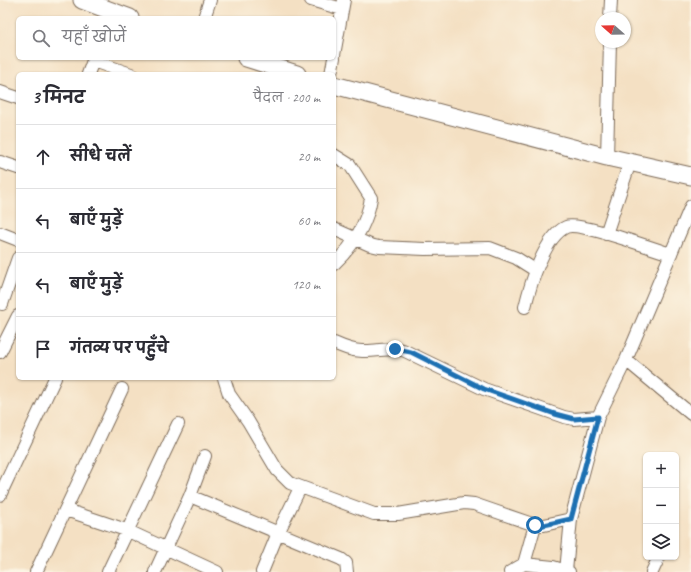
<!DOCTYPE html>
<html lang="hi">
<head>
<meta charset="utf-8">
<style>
  :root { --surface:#fff; --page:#f2f2f3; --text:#2b2b33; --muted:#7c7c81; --line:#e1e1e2 }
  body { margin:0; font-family:Caveat,"Playpen Sans Deva",sans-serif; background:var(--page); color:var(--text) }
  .controls { position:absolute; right:12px; bottom:12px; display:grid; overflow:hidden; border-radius:6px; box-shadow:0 1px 3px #0004 }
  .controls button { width:36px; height:36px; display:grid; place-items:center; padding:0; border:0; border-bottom:1px solid var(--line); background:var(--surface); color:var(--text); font:20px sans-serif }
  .compass { position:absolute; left:595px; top:12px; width:36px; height:36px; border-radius:50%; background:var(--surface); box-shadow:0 1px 3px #0004; rotate:290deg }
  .stop { position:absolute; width:12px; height:12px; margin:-9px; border:3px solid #1f6fb2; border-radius:50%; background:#fff }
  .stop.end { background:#1f6fb2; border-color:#fff; box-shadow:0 1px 4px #0008 }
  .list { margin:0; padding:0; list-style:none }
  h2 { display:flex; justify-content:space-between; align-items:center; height:52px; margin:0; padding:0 16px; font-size:17px }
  h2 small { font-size:13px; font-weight:400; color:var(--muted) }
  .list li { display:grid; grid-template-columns:26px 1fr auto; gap:12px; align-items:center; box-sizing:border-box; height:64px; padding:0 16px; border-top:1px solid var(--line) }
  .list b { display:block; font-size:15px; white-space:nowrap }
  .list em { font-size:13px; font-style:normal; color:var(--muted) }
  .icon { flex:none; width:22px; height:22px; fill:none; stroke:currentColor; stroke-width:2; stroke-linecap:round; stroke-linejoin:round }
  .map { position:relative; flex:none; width:691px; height:572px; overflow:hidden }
  .search { position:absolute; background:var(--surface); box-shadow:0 1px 3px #0004; left:16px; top:16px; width:320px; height:44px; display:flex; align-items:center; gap:10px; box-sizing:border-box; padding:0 14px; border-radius:6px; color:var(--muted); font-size:15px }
  .panel { position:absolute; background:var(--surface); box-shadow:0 1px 3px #0004; left:16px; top:72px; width:320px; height:308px; border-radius:6px }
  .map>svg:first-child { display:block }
</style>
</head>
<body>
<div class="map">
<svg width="691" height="572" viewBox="0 0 691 572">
  <rect width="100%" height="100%" fill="#fcf5e5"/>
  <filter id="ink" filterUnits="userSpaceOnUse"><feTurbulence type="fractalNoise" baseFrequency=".025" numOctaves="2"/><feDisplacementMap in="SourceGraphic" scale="8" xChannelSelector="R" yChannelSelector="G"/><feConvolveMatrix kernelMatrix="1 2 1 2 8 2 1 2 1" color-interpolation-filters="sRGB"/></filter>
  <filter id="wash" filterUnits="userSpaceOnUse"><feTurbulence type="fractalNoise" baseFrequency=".012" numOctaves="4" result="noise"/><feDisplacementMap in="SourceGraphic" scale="16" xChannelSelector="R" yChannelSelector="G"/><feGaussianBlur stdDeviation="0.9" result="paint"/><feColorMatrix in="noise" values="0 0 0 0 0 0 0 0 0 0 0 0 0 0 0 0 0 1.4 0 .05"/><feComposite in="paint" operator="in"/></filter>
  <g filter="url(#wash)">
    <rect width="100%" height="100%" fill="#f4e0c3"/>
  </g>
  <g filter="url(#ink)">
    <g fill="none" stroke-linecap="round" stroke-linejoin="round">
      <defs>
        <path id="street" d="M311 0 342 9
          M204 18 210 0
          M610 18 611 0
          M334 55 344 0
          M93 61 131 74
          M88 74 94 58
          M331 74 334 58
          M0 92 18 98
          M334 155 350 165 371 198C367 224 353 246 334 264
          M607 157 610 42
          M0 162 18 168
          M334 229 370 245 379 247 425 249 490 248 516 258 535 270
          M0 233 18 240
          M606 234 630 162
          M2 304 18 258
          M525 307C530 286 544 237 566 227 579 221 653 249 671 254
          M334 343C343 347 352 351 362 351 376 352 389 347 403 350L484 389 564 417 574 419 598 417
          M0 352 18 316
          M626 360 691 414
          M224 378 229 394 248 421 277 470 290 483 374 514H398L464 503 474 504 535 525H544L571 519 598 417 626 360 691 206
          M0 495 55 378
          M190 496 341 559 346 563 347 572
          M66 510 126 530 217 572
          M524 564 553 567 566 571
          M36 572 122 389
          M108 572 178 424
          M155 572 190 496 205 456
          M262 572 278 533 300 488
          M510 572 524 564 535 525
          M569 572 566 571 571 519
          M652 572 659 557"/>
        <path id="secondary" d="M82 0 130 18
          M246 58 297 74
          M334 85 607 157 691 176"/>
      </defs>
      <!-- street casing -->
      <use href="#street" stroke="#7c6a58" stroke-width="14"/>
      <!-- secondary casing -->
      <use href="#secondary" stroke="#7c6a58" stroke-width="19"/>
      <!-- street -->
      <use href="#street" stroke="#fff" stroke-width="12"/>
      <!-- secondary -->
      <use href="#secondary" stroke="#fff" stroke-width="17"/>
    </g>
  </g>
  <g fill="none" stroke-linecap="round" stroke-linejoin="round" filter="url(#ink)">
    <!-- route -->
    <path stroke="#1f6fb2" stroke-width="5" d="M395 349 411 352 484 389 555 414 574 419 598 417 571 519 544 525H535"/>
  </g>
</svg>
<div class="controls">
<button>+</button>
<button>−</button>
<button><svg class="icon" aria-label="layers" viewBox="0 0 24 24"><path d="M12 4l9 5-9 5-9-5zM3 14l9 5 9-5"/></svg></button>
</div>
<svg class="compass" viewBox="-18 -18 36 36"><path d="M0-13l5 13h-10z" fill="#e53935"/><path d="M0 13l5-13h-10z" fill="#7c7c81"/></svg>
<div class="stop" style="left:535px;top:525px"></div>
<div class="stop end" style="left:395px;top:349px"></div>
<div class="search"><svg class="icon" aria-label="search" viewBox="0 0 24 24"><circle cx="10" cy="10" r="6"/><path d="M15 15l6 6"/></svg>यहाँ खोजें</div>
<section class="panel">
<h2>3 मिनट<small>पैदल · 200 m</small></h2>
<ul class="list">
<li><svg class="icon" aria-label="ahead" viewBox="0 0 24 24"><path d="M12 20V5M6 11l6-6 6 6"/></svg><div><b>सीधे चलें</b></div><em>20 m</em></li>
<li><svg class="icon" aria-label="left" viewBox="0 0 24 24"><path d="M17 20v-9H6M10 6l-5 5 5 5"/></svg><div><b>बाएँ मुड़ें</b></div><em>60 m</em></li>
<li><svg class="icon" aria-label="left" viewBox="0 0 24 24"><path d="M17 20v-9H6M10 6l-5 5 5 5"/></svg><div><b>बाएँ मुड़ें</b></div><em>120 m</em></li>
<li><svg class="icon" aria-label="arrive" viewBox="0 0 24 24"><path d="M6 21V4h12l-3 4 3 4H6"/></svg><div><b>गंतव्य पर पहुँचे</b></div></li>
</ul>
</section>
</div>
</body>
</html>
